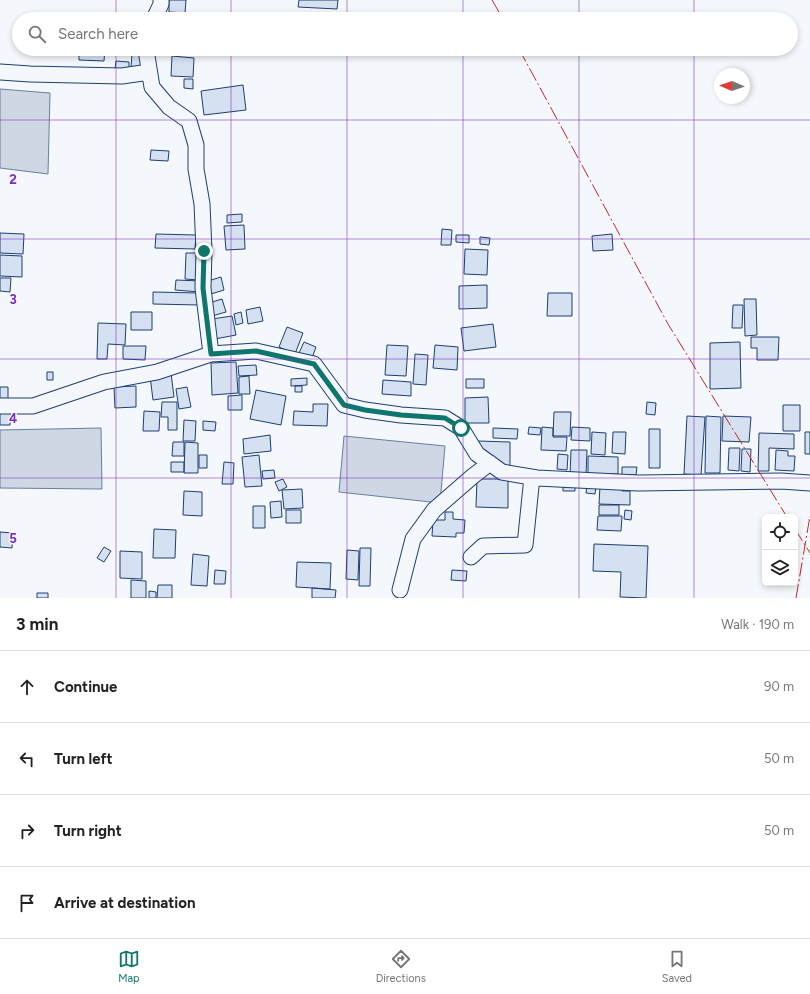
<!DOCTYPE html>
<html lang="en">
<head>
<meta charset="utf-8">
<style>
  :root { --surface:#fff; --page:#f2f2f2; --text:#222; --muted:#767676; --line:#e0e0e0; --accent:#0f766e }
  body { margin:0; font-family:Figtree,sans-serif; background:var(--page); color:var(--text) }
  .controls { position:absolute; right:12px; bottom:12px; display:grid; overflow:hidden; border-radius:6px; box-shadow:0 2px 6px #0003 }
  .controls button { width:36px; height:36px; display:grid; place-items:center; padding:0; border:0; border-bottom:1px solid var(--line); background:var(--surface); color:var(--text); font:20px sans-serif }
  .compass { position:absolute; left:714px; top:68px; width:36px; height:36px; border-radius:50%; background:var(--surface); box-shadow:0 2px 6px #0003; rotate:272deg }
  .stop { position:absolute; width:12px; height:12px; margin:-9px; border:3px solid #0f766e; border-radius:50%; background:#fff }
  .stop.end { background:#0f766e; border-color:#fff; box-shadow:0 1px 4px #0008 }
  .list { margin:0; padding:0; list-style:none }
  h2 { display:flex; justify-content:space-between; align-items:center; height:52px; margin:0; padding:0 16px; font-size:17px }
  h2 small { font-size:13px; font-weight:400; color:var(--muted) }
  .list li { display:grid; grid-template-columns:26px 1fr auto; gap:12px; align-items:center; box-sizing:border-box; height:72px; padding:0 16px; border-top:1px solid var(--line) }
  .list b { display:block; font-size:15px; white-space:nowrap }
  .list em { font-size:13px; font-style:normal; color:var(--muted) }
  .icon { flex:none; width:22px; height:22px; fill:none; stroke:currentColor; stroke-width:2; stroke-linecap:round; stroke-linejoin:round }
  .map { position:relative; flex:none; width:810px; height:598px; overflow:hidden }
  .search { position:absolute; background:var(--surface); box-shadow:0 2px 6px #0003; left:12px; right:12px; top:12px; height:44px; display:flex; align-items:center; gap:10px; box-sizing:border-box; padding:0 14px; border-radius:22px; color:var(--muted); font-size:15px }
  .sheet { height:340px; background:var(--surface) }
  nav { display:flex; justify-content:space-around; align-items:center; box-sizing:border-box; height:56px; border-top:1px solid var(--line); background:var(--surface); font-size:11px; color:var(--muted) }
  nav a { display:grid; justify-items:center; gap:2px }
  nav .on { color:var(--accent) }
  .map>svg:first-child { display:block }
</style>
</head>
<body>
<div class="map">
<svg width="810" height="598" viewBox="0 0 810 598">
  <rect width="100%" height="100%" fill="#f4f7fb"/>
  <!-- water -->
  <path fill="#cfd7e4" stroke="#687fa3" d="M0 89 50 93 48 174 0 168Z
    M101 428 102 489 0 488V430Z
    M344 436 445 446 440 503 339 492Z"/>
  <!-- building -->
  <path fill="#d5e0f0" stroke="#1d3f73" d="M169 0H186L185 13 169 12Z
    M299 0H338L337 9 298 7Z
    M185 16 197 18V19H185Z
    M317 17 330 18V19H317Z
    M79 49H105L104 61 79 60Z
    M132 54 142 55 141 68H131Z
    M172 56 194 58 193 77 171 76Z
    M116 61 129 62V70L115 69Z
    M184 79H193V89L184 88Z
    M243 85 246 110 204 115 201 91Z
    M151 150 169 151 168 161 150 160Z
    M242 214V222L227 223V215Z
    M244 225 245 249 226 250 224 226Z
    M442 229 452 230 451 245H441Z
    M0 233 24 234 23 254 0 253Z
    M156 234 196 235 195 249 155 248Z
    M612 234 613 250 593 251 592 236Z
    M456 235H469V243L456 242Z
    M480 237 490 238 489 245 480 244Z
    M465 249 488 250 487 275 464 274Z
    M186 253H201L199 280 185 279Z
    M0 255 22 256V277L0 276Z
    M221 277 224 290 211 294 208 281Z
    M0 278H11L10 292 0 291Z
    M176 280 201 281 200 292 175 290Z
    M487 285V308L459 309V286Z
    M153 292 200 293V305L153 304Z
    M548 293H572V316H547Z
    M222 299 226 312 212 316 209 303Z
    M744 299H756L757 335 745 336Z
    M733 305H743L742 328H732Z
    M260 307 263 321 248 324 246 310Z
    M131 312H152V330H131Z
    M241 312 243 323 236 325 234 314Z
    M232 316 236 335 215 339 212 319Z
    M98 323 126 324 125 345 108 344 107 359H97Z
    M493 324 496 347 464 351 461 328Z
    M287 327 303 333 295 354 279 347Z
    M751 337H779L778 360H757V348H751Z
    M304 342 316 347 312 358 299 353Z
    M740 342 741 388 710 389V343Z
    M387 345 408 346 406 376 385 375Z
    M435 345 458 347 457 370 433 368Z
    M123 346H146L145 360 123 359Z
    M415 354 428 355 426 385 413 384Z
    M236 362 238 393 212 395 211 363Z
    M256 365 257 375 239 376 238 366Z
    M47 372H53V380H47Z
    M171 373 174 397 153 400 150 376Z
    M249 376 250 394H239V377Z
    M307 378V385L291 386V379Z
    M466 379H484V388H466Z
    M383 380 411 382V396L382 394Z
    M136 386V407L115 408 114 387Z
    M295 386H302V392H295Z
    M0 387H8V401H0Z
    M187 387 191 407 179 409 176 389Z
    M256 390 286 396 281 425 250 419Z
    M242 395V410H228V396Z
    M488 397 489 423H465V398Z
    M162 402H177V430H168V417H161Z
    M647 402 656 403 655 415 646 414Z
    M313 404H328L327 426 293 425 294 411 313 412Z
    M783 405H800V431H783Z
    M0 409 11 410 10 425H0Z
    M144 411 160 412 159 431H143Z
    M554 412H571L570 436H553Z
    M687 416 705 417 701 475 684 474Z
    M706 416 721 417 720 473H705Z
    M723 416 751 417 749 442 722 441Z
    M184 420 196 421 195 441H183Z
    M203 421 216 422 215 431 203 430Z
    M529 427 541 428 540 435 528 434Z
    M542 427 553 428V437H567L566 451 541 450Z
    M572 427 590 428V441L571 440Z
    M493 428 518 429 517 439 493 438Z
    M649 429H660V468H649Z
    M592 432 606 433 605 455 591 454Z
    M613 432H626L625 454 612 453Z
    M805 432H810V454H805Z
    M759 433 794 434V449L769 448V471H758Z
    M270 435 271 451 244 454 243 439Z
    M478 441 510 442V468L480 453Z
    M173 442H184V456H172Z
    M185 442 198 443V473H184Z
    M729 448H740L739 471 728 470Z
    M742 449H751L750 472 741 471Z
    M571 450H587L586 476H570Z
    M776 450 788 451V456H795L794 471 775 470Z
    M558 454 568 455 567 470 557 469Z
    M199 455H207V468H199Z
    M259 455 262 486 245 487 242 457Z
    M588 456 618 457V474H588Z
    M171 462H184V472H171Z
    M224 462 234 463 233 484H222Z
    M622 467H637L636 475H622Z
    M274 470 275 478 263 479 262 471Z
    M283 479 287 487 279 491 275 482Z
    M477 479H508V508L476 507Z
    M563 481 575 482V491H563Z
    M587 484 596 485 595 494 586 493Z
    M600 486 622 487V491H630V505L599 504Z
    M302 489 303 508 284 509 282 490Z
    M184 491 202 492V516L183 515Z
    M281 501 282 517 271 518 270 502Z
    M599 505H619V515H599Z
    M253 506H265V528H253Z
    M286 510H301V523H286Z
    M625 510 632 511 631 520 624 519Z
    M445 512H453V519L465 520 464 533H456V537L432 536 433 520H445Z
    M598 516H622L621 531 597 530Z
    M154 529 176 530 175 558H153Z
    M0 532 13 533 12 548 0 547Z
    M594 544 648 546 646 598 620 597 621 572 593 571Z
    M104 547 111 551 104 562 97 558Z
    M360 548H371L370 586H359Z
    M347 550 359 551 358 580 346 579Z
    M120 551 142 552V579L120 578Z
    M193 554 209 556 207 586 191 585Z
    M297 562 331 563 330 589 296 587Z
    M215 570 226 571 225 584H214Z
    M452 570 467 571 466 581 451 580Z
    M131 580 146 581V598H131Z
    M158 585H172V598H157Z
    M312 588 336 590 335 598H312Z
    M149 591 156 592V598H149Z
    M37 593H48V598H37Z"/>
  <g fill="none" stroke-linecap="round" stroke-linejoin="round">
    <defs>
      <path id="minor" d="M154 19 161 4V0
        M147 49V56L152 87 169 107 189 121 196 145V169L202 204 204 251 203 288 211 354
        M0 72 30 74 122 76 149 72
        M0 406H33L104 382 157 372 211 354 256 351 314 364 344 405 365 410 401 415 445 418 461 428 477 454 502 472 537 478 638 483 781 481 810 483
        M471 557 483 546 525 545 532 477
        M400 590 413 539 434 510 473 476 490 463"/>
    </defs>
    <!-- minor casing -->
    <use href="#minor" stroke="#1d3f73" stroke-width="17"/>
    <!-- minor -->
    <use href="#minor" stroke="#f4f7fb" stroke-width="15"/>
    <!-- power -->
    <path stroke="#c62828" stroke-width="1" stroke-dasharray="14 3 2 3" stroke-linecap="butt" d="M492 0 503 19
      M519 49 668 324 787 517
      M795 529 810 553
      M796 598 810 516"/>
  </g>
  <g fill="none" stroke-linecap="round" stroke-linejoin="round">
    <!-- route -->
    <path stroke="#0f766e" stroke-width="5" d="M204 251 203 288 211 354 256 351 314 364 344 405 365 410 401 415 445 418 461 428"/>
  </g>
  <!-- grid -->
  <path fill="none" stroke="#7b2cbf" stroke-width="1" stroke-opacity="0.55" d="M116 0V19M231 0V19M347 0V19M463 0V19M579 0V19M694 0V19M116 49V598M231 49V598M347 49V598M463 49V598M579 49V598M694 49V598M0 120H810M0 239H810M0 359H810M0 478H810"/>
  <g font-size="13" text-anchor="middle" font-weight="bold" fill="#7b2cbf" stroke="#f4f7fb" stroke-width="3" stroke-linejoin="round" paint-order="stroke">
    <text x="13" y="184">2</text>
    <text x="13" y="304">3</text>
    <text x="13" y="423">4</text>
    <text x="13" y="543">5</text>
  </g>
</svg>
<div class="controls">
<button><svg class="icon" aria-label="locate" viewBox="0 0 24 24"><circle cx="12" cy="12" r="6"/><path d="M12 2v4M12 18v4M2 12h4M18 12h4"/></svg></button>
<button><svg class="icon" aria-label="layers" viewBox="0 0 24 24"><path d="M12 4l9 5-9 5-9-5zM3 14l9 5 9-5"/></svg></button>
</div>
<svg class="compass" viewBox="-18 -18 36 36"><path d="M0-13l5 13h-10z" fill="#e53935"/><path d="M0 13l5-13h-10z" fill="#767676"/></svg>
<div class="stop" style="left:461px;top:428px"></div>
<div class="stop end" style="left:204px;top:251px"></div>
<div class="search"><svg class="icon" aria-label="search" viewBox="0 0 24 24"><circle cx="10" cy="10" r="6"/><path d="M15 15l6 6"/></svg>Search here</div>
</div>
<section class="sheet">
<h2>3 min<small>Walk · 190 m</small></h2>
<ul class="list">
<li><svg class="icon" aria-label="ahead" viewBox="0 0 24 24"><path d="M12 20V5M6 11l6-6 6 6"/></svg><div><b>Continue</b></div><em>90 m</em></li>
<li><svg class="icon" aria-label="left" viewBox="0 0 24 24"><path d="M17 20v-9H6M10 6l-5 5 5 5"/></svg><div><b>Turn left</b></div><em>50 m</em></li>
<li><svg class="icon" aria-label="right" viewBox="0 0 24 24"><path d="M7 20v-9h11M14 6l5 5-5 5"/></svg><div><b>Turn right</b></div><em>50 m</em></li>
<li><svg class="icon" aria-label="arrive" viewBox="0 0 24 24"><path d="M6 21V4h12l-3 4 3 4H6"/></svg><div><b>Arrive at destination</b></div></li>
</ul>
</section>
<nav>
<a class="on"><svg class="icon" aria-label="map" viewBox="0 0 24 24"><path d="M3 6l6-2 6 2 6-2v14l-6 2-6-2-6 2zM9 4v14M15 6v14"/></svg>Map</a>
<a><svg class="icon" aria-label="directions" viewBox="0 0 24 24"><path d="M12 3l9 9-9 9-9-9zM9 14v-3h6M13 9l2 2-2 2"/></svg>Directions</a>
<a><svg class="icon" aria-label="saved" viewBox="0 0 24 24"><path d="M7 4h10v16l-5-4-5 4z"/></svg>Saved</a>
</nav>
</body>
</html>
